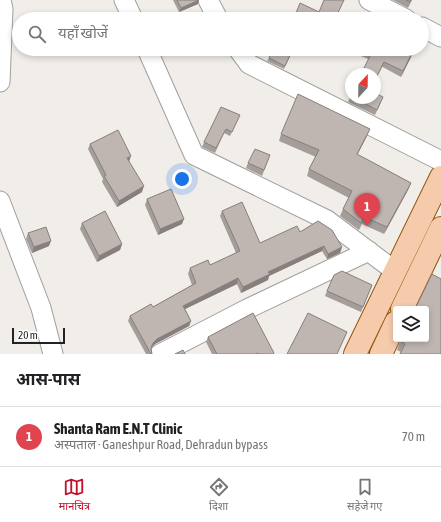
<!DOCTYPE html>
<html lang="hi">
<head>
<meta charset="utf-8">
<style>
  :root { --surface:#fff; --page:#f6f6f6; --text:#202124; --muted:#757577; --line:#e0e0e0; --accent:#c21129 }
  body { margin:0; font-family:"Asap Condensed","Noto Sans Devanagari",sans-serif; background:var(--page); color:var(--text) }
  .controls { position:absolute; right:12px; bottom:12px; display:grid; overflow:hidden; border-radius:4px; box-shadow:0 2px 6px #0003 }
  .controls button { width:36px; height:36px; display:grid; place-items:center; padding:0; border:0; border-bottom:1px solid var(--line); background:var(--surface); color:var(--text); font:20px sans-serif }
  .compass { position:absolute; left:345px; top:68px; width:36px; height:36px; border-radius:50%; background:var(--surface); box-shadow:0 2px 6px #0003; rotate:22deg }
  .scale { position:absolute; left:12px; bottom:10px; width:53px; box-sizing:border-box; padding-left:4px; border:2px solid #222; border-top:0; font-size:11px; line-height:14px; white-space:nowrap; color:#222; -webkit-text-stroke:3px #fff; paint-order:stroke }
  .you { position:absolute; left:182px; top:179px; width:14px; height:14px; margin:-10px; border:3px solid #fff; border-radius:50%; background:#1a73e8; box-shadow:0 0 0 6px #1a73e833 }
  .badge { display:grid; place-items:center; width:26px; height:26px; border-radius:50%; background:var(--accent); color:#fff; font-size:13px; font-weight:700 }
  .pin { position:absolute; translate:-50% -33px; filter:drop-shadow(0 1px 2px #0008) }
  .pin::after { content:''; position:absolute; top:21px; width:14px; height:12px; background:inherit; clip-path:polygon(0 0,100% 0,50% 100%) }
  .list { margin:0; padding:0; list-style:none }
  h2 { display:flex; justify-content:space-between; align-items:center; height:52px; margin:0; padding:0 16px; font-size:17px }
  h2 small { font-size:13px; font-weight:400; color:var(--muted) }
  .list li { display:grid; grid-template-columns:26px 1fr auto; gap:12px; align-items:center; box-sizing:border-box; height:60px; padding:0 16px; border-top:1px solid var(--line) }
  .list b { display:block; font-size:15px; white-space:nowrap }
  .list p { margin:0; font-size:13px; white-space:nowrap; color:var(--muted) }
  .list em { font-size:13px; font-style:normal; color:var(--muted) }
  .icon { flex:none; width:22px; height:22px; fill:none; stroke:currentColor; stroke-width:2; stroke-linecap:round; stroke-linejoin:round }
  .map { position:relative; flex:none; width:441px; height:354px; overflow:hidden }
  .search { position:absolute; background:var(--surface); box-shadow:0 2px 6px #0003; left:12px; right:12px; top:12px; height:44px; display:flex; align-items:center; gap:10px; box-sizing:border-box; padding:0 14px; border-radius:22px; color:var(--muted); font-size:15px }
  .sheet { height:112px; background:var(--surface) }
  nav { display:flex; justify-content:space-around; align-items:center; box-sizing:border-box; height:56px; border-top:1px solid var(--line); background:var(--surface); font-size:11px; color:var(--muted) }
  nav a { display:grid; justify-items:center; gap:2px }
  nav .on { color:var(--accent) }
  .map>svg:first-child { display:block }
</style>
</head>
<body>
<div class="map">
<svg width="441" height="354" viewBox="0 0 441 354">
  <rect width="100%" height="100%" fill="#f1eeea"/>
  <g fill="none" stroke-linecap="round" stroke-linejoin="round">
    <defs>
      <path id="street" d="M124 0 133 19
        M208 0 218 19
        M369 0 406 19
        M422 27 441 37
        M147 49 194 155 327 220 395 271
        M238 49 249 64 441 161
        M0 82 3 9 1 0
        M0 201 41 308 53 354
        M160 354 247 309 369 251"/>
      <path id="primary" d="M402 309 441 228
        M355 354 441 177
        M381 354 396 322"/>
    </defs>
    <!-- street casing -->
    <use href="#street" stroke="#9f9f9f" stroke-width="21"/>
    <!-- primary casing -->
    <use href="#primary" stroke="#93550d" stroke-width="24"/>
    <!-- street -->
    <use href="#street" stroke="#fff" stroke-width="19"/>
    <!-- primary -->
    <use href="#primary" stroke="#f5cbab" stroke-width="22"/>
  </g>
  <!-- wall -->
  <path fill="#a49d99" d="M173 0H199L198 4 179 12Z
    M393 0H412L408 8Z
    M357 49H415L401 77 368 59 356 54Z
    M291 54 284 69 267 61 269 58Z
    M351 95V98H375L381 102 375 115 348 102Z
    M240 115 230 136 224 133 215 153 202 147 204 142Z
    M281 134 367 136 357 155 411 183 408 190 384 234 362 224 359 230 340 216 343 209 349 198 307 176 309 169 316 157 279 141Z
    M90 144 129 161 142 192 117 207 102 182 103 179 88 149Z
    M270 155 262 176 246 168 248 163Z
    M147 199 182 224 158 235 145 205Z
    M222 211 260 243 300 232 342 247 340 253 327 259 322 251 269 276 268 280 241 293 237 284 185 309 191 321 189 326 155 344 151 348 152 354H146L128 321 130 316 153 307 192 285 188 274 190 268 210 265 236 253 220 216Z
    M82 223 122 244 120 250 97 262 80 229Z
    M28 233 49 246 32 253 26 239Z
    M441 279 401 352 397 350 401 339Z
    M372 285 361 312 325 296 327 291Z
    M208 337 274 354H212L206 342Z"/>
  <!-- shaded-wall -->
  <path fill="#867f7d" d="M199 0 198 4 179 12 181 8Z
    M414 49H415L401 77 403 71Z
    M384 62 382 67 375 81V80Z
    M370 129 367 136 354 161 357 154Z
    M131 156 129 162 127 158Z
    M411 183 408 190 384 234 387 227Z
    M144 186 142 192 117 207 119 201Z
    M184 219 182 224 158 235 160 229Z
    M51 241 49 246 32 253 34 247Z
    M122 244 120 250 97 262 99 256Z
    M324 246 322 251 269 276 268 280 241 293 243 287 268 272Z
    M342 247 340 253 327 259 328 254Z
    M238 278 237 284 181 311 183 306Z
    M191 321 189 326 155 344 151 348 153 343 157 339Z"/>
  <!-- building -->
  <path fill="#bfb6b2" stroke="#867f7d" d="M177 0H199L181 8Z
    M324 0H344L335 19H296L294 18 300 3 319 12Z
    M406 0H411L410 2Z
    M273 49H287L292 51 285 66 269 58Z
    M360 49H414L403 71 384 62 375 80V74H361L371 54Z
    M375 93 383 97 377 110 354 98H375Z
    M298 94 370 129 357 154 411 183 387 227 364 217 361 223 343 209 352 191 309 169 319 150 281 134Z
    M221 107 240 115 232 132 226 129 216 148 204 142Z
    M118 130 131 156 127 158 144 186 119 201 104 176 106 175 90 144Z
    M255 149 270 155 264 170 248 163Z
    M171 189 184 219 160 229 147 199Z
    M242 202 260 243 297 226 300 232 318 221 332 230 342 247 328 254 324 246 268 272 270 274 243 287 238 278 183 306 191 321 157 339 153 343 151 348 152 354H151L130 316 151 304 153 307 196 283 190 268 208 260 210 265 240 251 222 211Z
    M105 211 122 244 99 256 82 223Z
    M46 227 51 241 34 247 28 233Z
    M342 271 372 285 363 307 327 291 334 275Z
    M432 274 441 279V354H400L405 344 400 341 401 339H426V309H413L417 305Z
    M253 313 274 353 273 354H258V353L256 354H217L208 337Z
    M308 313 347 332 337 354H287Z
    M183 350 185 354H175Z"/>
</svg>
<div class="controls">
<button><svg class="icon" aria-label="layers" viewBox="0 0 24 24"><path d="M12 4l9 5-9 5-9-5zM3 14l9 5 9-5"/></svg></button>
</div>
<svg class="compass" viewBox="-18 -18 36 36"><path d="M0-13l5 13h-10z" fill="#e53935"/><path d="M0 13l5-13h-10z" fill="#757577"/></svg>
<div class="scale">20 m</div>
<div class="you"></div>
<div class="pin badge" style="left:367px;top:226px;background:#e0444e">1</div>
<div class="search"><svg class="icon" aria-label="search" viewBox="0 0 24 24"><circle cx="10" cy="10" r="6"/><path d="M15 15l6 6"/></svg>यहाँ खोजें</div>
</div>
<section class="sheet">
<h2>आस-पास<small></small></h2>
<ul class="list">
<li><span class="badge" style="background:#e0444e">1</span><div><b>Shanta Ram E.N.T Clinic</b><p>अस्पताल · Ganeshpur Road, Dehradun bypass</p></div><em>70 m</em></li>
</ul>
</section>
<nav>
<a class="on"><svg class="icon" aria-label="map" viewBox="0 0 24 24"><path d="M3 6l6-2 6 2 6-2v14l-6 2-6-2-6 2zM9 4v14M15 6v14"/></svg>मानचित्र</a>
<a><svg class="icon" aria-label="directions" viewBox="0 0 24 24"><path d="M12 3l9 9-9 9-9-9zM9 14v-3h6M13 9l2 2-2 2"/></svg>दिशा</a>
<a><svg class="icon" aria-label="saved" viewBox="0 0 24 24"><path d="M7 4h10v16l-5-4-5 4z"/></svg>सहेजे गए</a>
</nav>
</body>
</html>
